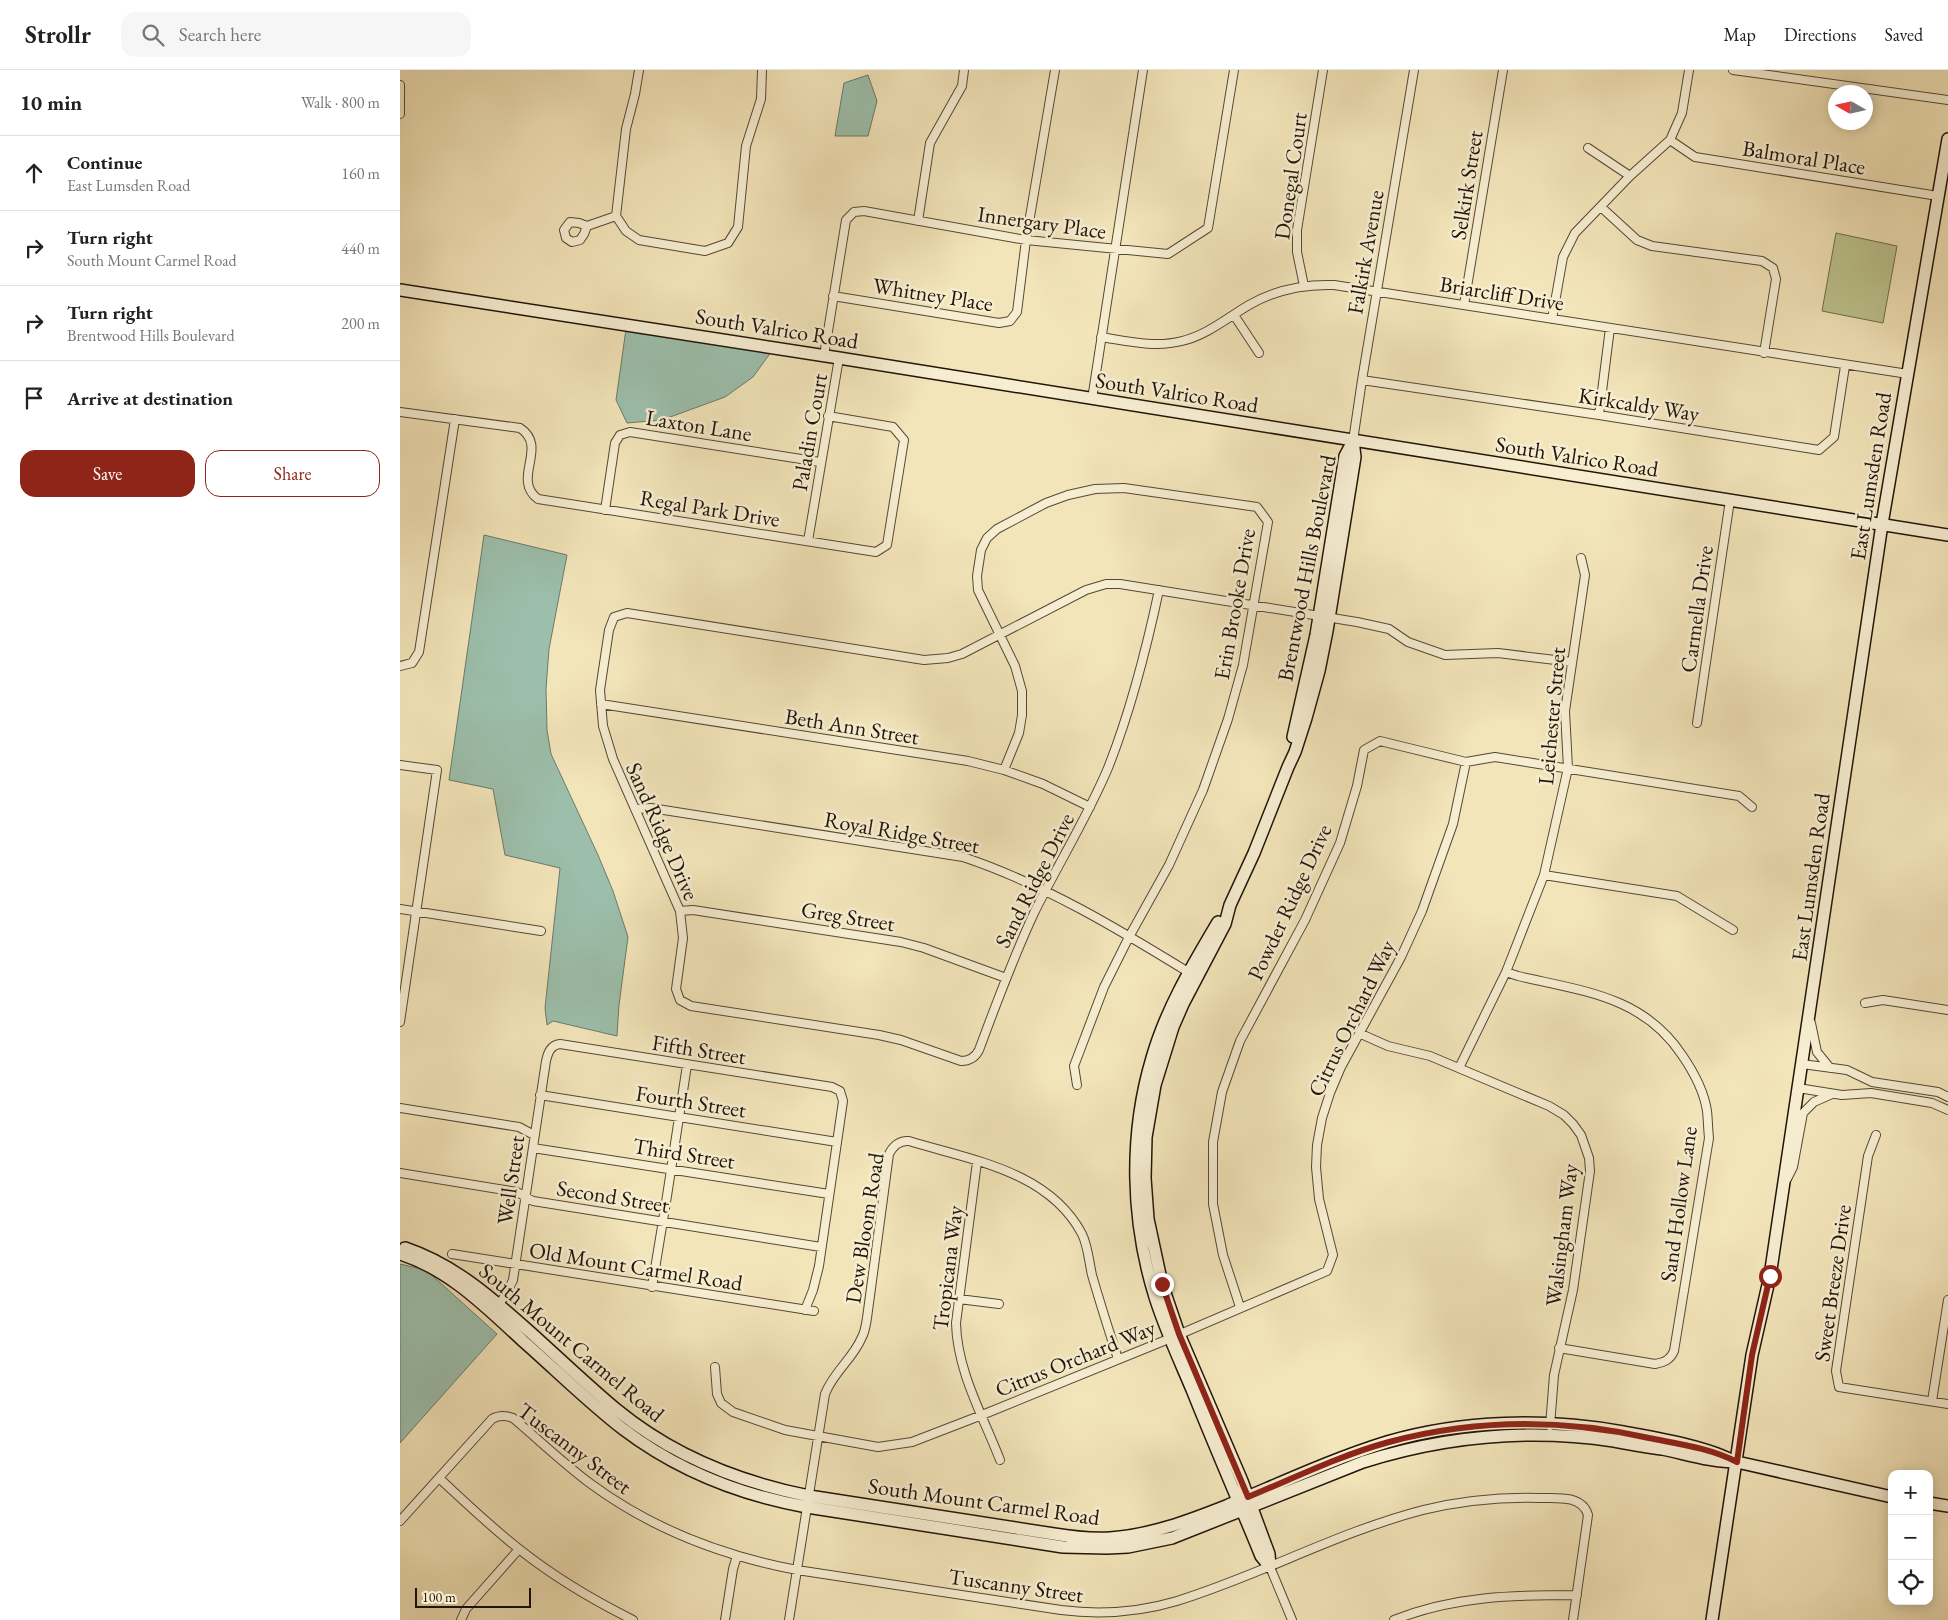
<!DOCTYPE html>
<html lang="en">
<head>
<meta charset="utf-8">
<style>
  :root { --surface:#fff; --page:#f6f6f6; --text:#222; --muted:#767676; --line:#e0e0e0; --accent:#8f2418 }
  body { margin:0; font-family:"EB Garamond",serif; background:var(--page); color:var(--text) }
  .controls { position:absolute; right:15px; bottom:15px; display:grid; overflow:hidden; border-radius:10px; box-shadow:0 2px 12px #0003 }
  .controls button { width:45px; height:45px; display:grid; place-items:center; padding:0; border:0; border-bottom:1px solid var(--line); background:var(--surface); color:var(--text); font:25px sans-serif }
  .compass { position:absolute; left:1428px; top:15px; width:45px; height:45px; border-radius:50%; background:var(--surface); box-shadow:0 2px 12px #0003; rotate:279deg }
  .scale { position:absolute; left:15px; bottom:12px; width:116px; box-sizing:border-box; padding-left:5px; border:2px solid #211408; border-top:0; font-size:14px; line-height:18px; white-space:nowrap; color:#211408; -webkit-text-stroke:4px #f7eed2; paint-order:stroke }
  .stop { position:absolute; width:15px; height:15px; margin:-11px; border:4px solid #8f2418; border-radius:50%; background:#fff }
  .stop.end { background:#8f2418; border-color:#fff; box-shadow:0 1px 5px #0008 }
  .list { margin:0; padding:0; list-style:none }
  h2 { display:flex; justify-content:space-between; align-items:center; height:65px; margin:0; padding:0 20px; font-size:21px }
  h2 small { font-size:16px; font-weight:400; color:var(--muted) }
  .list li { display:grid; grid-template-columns:32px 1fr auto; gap:15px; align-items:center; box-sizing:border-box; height:75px; padding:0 20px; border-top:1px solid var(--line) }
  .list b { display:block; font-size:19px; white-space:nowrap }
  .list p { margin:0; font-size:16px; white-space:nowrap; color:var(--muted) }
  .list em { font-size:16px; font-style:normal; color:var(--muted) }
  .actions { display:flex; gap:10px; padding:15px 20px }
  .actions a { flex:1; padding:11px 0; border:1px solid var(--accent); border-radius:15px; text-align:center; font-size:18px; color:var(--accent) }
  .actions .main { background:var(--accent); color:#fff }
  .icon { flex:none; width:28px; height:28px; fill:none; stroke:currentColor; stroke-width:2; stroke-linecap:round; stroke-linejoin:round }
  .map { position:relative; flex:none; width:1548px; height:1550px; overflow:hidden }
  header { display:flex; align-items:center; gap:30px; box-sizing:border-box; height:70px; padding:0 25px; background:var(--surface); border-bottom:1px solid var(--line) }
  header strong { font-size:24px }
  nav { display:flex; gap:28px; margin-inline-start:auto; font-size:18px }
  .search { width:350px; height:45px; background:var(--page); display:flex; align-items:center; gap:12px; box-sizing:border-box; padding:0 18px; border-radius:15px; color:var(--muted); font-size:19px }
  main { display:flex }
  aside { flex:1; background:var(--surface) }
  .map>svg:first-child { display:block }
</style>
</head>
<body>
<header>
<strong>Strollr</strong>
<div class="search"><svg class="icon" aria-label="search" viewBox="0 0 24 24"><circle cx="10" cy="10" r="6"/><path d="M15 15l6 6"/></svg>Search here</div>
<nav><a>Map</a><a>Directions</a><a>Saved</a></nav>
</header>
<main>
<aside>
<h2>10 min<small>Walk · 800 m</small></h2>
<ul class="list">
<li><svg class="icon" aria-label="ahead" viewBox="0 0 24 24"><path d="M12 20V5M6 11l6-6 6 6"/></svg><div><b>Continue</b><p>East Lumsden Road</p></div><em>160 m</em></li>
<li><svg class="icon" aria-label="right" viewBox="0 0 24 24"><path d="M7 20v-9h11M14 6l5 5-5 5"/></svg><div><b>Turn right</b><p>South Mount Carmel Road</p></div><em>440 m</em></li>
<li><svg class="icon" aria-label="right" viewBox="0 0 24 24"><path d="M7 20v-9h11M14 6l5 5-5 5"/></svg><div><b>Turn right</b><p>Brentwood Hills Boulevard</p></div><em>200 m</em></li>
<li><svg class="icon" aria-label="arrive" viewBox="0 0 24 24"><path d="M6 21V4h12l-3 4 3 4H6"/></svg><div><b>Arrive at destination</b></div></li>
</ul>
<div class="actions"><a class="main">Save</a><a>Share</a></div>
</aside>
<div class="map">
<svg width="1548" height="1550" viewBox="0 0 1548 1550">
  <rect width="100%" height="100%" fill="#f3e5ba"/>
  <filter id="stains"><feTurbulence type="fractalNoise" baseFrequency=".004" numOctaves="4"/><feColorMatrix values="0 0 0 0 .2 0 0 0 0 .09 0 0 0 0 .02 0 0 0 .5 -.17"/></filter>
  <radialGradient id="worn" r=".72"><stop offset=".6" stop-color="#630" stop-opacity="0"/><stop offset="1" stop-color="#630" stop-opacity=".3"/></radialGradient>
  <!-- green -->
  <path fill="#bcc48f" stroke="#6e6c4c" d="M1436 163 1497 176 1483 253 1422 241Z"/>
  <!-- water -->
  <path fill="#9cbfac" stroke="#6b7b6a" d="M468 5 477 31 468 66H435L444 13Z
    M226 259 371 282 353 307 325 327 262 350 227 353 216 330Z
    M84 465 167 485 149 579 146 619 147 660 151 684 198 785 213 821 228 867 219 935 217 966 153 951 147 955 145 938 160 798 105 785 93 719 49 710Z
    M0 1194 26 1200 97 1264 0 1373Z"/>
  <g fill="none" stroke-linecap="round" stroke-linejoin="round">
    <defs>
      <path id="street" d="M239 0 235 24 226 59 216 146 226 161 239 170 305 181 328 173 338 157 346 76 361 29 362 0
        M1333 0 1548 30
        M0 15V44
        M1270 70 1295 87 1538 126
        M1188 78 1230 106
        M1201 137 1237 170 1252 176 1362 191 1373 198 1376 209 1364 283
        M518 151 530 73 562 16 564 0
        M187 156 184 164 180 170 172 172 166 168 164 160 170 152 179 153 187 156 216 146
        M904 216 897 182V160L923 0
        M433 226 599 253 610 251 617 242 626 170 655 0
        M1064 235 1103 0
        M834 245 859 283
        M1152 249 1163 187 1175 163 1230 106 1270 70 1282 43 1289 0
        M701 267C727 271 755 278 782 271 807 265 827 248 849 235 875 220 904 214 934 215L1508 304
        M424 286 446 150 454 142 464 141 626 170 768 184 808 158 834 0
        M962 310 1199 345 1419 380 1434 367 1445 296
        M692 329 743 0
        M0 342 120 358C149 377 111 409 138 429L476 482 487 475 504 370 493 357 428 346
        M1199 345 1210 258
        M953 371 962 310 1014 0
        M205 440 215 373 220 365 230 362 420 392
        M408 471 439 288
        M759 520C746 581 731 640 708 698 687 748 658 794 634 843 613 888 596 934 579 980 575 988 569 991 561 991L501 970 479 965 291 936 280 930 276 919 283 868 280 841 213 689 203 656 200 620 209 560 214 547 227 543 524 590 548 588 562 584 686 520 706 514H720L957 552 989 559 1008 572 1045 585 1098 583 1172 592
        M0 596 12 593 19 582 55 349
        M201 634 568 691 604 700 643 714 690 737
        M1297 653 1330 430
        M0 695 37 700 0 952
        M604 700 619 663 622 645V621L615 596 578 520 577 506 581 480 587 468 597 459 646 433 668 425 695 419 724 418 857 437 868 452 843 595 828 649 803 720 769 795 729 867 704 917 674 996 677 1015
        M236 739 251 738 563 787C644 814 720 860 793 905
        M1144 805 1277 826 1333 860
        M0 839 141 861
        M280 841 293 840 501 872 524 878 606 908
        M1106 902 1118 906C1182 921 1243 926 1282 985 1293 1001 1304 1021 1307 1041 1308 1050 1308 1059 1309 1068L1274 1281C1270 1290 1265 1292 1255 1294L1159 1278
        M1465 933 1483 930 1548 940
        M1411 953 1417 982 1430 998
        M961 964 988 976 1030 986 1149 1036 1164 1045 1173 1054 1181 1065 1189 1088 1190 1101 1173 1220 1154 1305 1150 1356
        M1402 994 1447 1000 1472 1012 1538 1022 1548 1027
        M1059 998 1106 902 1144 805 1168 698 1165 641 1185 505 1181 488
        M1398 1018 1442 1025 1471 1023 1532 1033 1548 1040
        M140 1025 437 1072
        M0 1038 119 1057 134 1065
        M1476 1065 1468 1086 1436 1301 1439 1317 1548 1334
        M133 1078 429 1124
        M577 1092 556 1253C557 1301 583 1346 600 1390
        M0 1103 117 1122 133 1131 421 1177
        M1387 1109 1393 1097 1403 1043 1414 1032 1432 1024
        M52 1184 414 1241
        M252 1217 267 1126 287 995
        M559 1229 599 1234
        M96 1237 106 1225 113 1210 146 991C148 982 151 975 160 974L432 1017 440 1021 443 1031 442 1038 419 1196 413 1220 405 1240
        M840 1237 823 1185 813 1134V1072L822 1022 840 971 905 850 940 773 957 716 964 680 980 671 1066 692 1095 687 1339 726 1352 737
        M315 1297 317 1324 321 1333 333 1342 385 1360 478 1377 512 1372 582 1345 771 1268 927 1201 933 1185 919 1129 916 1097 917 1075 922 1048 930 1023 941 997 1001 887 1022 841 1053 754 1066 692
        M1532 1331 1548 1230
        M39 1408C65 1432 91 1457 119 1479 154 1507 193 1530 233 1550
        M0 1451 92 1349C99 1345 105 1345 113 1348 139 1370 164 1394 191 1414 252 1459 323 1486 397 1500L661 1540C700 1545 740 1542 777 1531 861 1505 938 1462 1023 1440 1061 1431 1100 1427 1139 1428 1157 1428 1182 1425 1188 1445L1173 1550
        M870 1497 892 1550
        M61 1550 66 1539 119 1479
        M325 1550 333 1499 337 1486
        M389 1550 425 1324C434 1301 453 1289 462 1267 465 1262 466 1254 467 1248L489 1084C493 1076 500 1070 509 1071 571 1090 649 1101 682 1164 688 1176 689 1192 692 1205 700 1233 709 1261 718 1289
        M994 1550C1054 1526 1113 1525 1177 1525"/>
      <path id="secondary" d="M0 220 439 288 1548 465
        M893 667 916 565 945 386 953 371
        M818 852C792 896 766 939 752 988 729 1065 731 1150 755 1227 765 1259 780 1291 793 1322 815 1377 839 1432 861 1486L870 1497
        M5 1178C55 1195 92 1228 130 1262 159 1288 187 1315 217 1340 273 1386 339 1412 409 1426L654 1464C672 1467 691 1469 710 1468 751 1465 788 1451 826 1436 879 1414 932 1389 987 1372 1062 1350 1146 1348 1223 1362 1255 1368 1307 1376 1335 1392
        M0 1184C49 1199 87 1238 123 1271 156 1300 188 1332 223 1359 277 1400 340 1425 407 1437L663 1477 707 1478 728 1477 772 1468 963 1392C1046 1366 1128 1358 1214 1371 1230 1374 1246 1377 1262 1379 1287 1384 1311 1392 1337 1392L1492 1427
        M1529 1433 1548 1436
        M870 1497 869 1484 842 1411 779 1264 762 1214 748 1149 745 1108 746 1067 755 1015 773 957 783 934 825 854 830 835 854 783 888 697 895 682 906 648 919 601 927 561 955 387 953 371
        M1312 1550 1352 1285 1370 1206 1482 454 1548 69"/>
    </defs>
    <!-- street casing -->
    <use href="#street" stroke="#564834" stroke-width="10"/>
    <!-- secondary casing -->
    <use href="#secondary" stroke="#211408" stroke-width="14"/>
    <!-- street -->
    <use href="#street" stroke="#f7eed2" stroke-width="8"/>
    <!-- secondary -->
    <use href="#secondary" stroke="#f7eed2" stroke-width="11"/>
  </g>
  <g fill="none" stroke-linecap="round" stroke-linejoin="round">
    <!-- route -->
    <path stroke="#8f2418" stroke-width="6" d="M762 1214 779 1264 848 1427C894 1408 941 1385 989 1372 1075 1349 1164 1349 1249 1368 1279 1374 1310 1378 1337 1392L1352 1285 1370 1206"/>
  </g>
  <g text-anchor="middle" stroke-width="5" stroke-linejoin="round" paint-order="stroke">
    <!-- street labels -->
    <g font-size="22" fill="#211408" stroke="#f7eed2">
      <text transform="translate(1404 87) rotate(9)" y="8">Balmoral Place</text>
      <text transform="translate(890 106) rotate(-82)" y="8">Donegal Court</text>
      <text transform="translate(1066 115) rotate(-81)" y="8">Selkirk Street</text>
      <text transform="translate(642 152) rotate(8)" y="8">Innergary Place</text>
      <text transform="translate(965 182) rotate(-80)" y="8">Falkirk Avenue</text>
      <text transform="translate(1102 223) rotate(9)" y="8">Briarcliff Drive</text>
      <text transform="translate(533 224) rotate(9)" y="8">Whitney Place</text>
      <text transform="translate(377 258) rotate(9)" y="8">South Valrico Road</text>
      <text transform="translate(777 322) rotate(9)" y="8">South Valrico Road</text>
      <text transform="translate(1239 334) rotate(9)" y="8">Kirkcaldy Way</text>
      <text transform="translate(299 355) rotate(9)" y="8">Laxton Lane</text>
      <text transform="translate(409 362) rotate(-80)" y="8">Paladin Court</text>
      <text transform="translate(1177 386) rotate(9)" y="8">South Valrico Road</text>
      <text transform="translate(1470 406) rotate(-81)" y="8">East Lumsden Road</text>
      <text transform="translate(310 438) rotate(9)" y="8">Regal Park Drive</text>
      <text transform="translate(906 498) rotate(-79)" y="8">Brentwood Hills Boulevard</text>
      <text transform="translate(834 534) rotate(-80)" y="8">Erin Brooke Drive</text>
      <text transform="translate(1296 539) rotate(-82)" y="8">Carmella Drive</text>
      <text transform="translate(1151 646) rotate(-85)" y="8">Leichester Street</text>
      <text transform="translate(452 656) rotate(9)" y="8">Beth Ann Street</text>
      <text transform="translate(263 761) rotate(66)" y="8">Sand Ridge Drive</text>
      <text transform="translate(502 762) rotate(10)" y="8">Royal Ridge Street</text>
      <text transform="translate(1410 807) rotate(-82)" y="8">East Lumsden Road</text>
      <text transform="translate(634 810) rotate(-63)" y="8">Sand Ridge Drive</text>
      <text transform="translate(889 832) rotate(-65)" y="8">Powder Ridge Drive</text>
      <text transform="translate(448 846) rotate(9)" y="8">Greg Street</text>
      <text transform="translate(951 948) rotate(-64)" y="8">Citrus Orchard Way</text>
      <text transform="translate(299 979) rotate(9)" y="8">Fifth Street</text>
      <text transform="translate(291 1031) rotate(9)" y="8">Fourth Street</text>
      <text transform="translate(284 1083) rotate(9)" y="8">Third Street</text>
      <text transform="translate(110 1110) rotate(-82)" y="8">Well Street</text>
      <text transform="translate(213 1126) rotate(9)" y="8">Second Street</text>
      <text transform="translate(1278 1134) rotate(-82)" y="8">Sand Hollow Lane</text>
      <text transform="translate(464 1158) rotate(-81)" y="8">Dew Bloom Road</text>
      <text transform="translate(1161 1165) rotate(-83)" y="8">Walsingham Way</text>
      <text transform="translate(236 1196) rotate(9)" y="8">Old Mount Carmel Road</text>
      <text transform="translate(547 1198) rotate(-83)" y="8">Tropicana Way</text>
      <text transform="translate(1432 1213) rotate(-82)" y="8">Sweet Breeze Drive</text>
      <text transform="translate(172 1272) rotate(40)" y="8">South Mount Carmel Road</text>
      <text transform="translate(675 1288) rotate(-22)" y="8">Citrus Orchard Way</text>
      <text transform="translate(175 1378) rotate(37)" y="8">Tuscanny Street</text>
      <text transform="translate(584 1431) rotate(8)" y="8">South Mount Carmel Road</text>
      <text transform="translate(616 1515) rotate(8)" y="8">Tuscanny Street</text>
    </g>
  </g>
  <rect width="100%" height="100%" filter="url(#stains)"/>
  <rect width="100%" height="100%" fill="url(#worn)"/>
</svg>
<div class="controls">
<button>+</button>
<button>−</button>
<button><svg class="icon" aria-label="locate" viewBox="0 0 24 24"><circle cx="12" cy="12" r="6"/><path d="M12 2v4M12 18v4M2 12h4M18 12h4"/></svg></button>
</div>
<svg class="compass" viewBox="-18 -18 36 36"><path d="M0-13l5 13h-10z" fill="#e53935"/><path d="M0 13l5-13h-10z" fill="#767676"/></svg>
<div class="scale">100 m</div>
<div class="stop" style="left:1370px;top:1206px"></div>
<div class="stop end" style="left:762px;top:1214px"></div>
</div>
</main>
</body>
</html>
